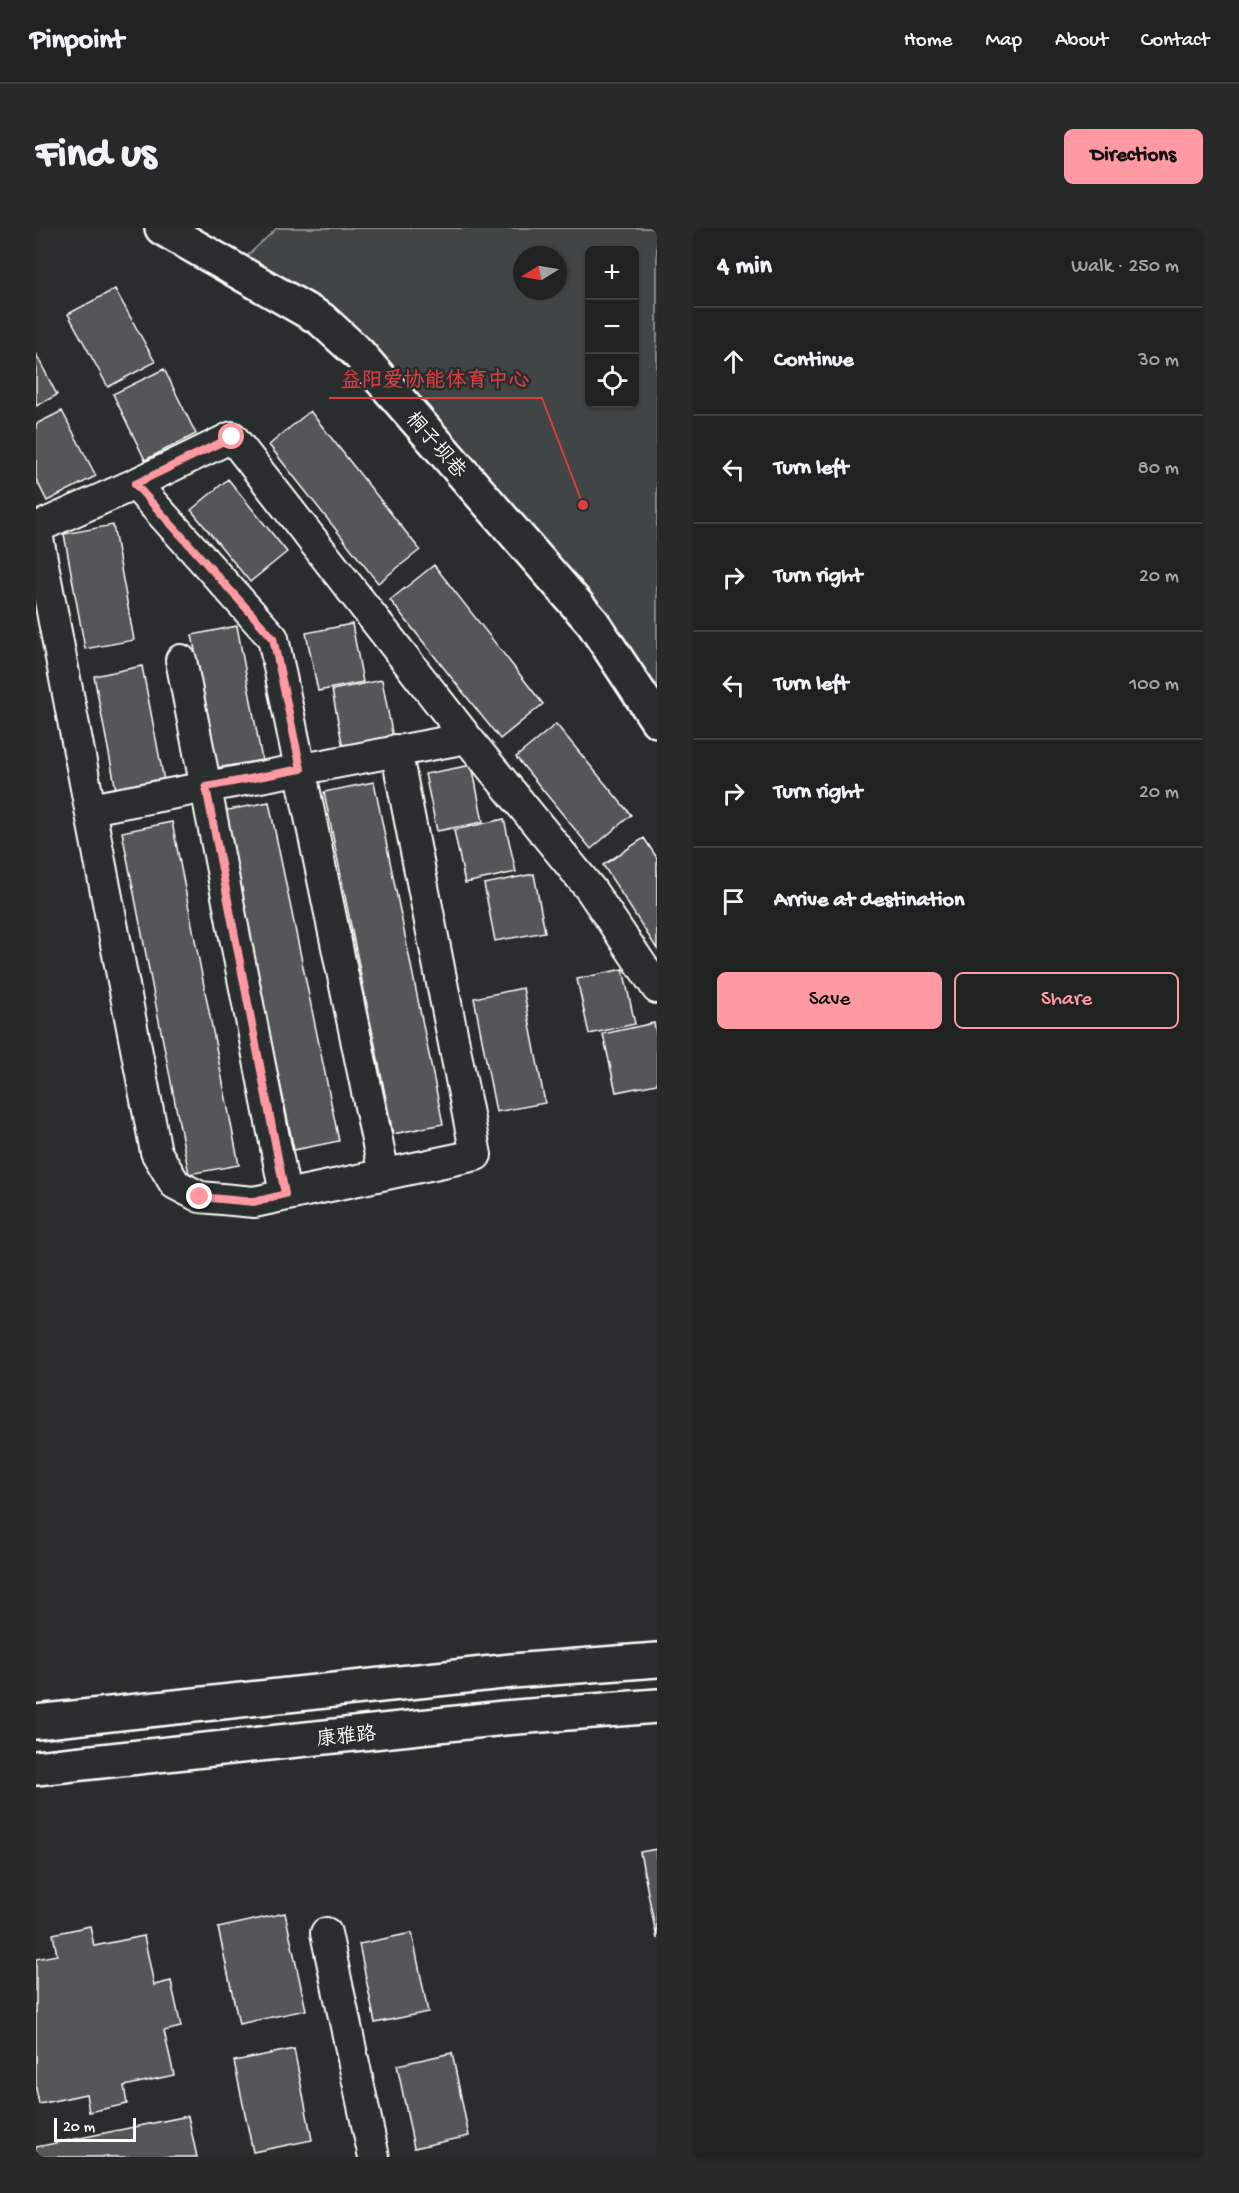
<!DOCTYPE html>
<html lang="en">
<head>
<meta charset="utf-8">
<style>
  :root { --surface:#202222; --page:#282a2a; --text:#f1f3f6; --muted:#a2a4a5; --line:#3d3f40; --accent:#ff9aa2 }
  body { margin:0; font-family:"Gochi Hand","LXGW WenKai TC",sans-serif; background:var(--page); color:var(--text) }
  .controls { position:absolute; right:18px; top:18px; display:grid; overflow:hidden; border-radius:9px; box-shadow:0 2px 4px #0004 }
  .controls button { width:54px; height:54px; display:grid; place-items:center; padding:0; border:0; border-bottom:2px solid var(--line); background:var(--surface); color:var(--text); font:30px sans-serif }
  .compass { position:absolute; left:477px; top:18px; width:54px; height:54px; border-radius:50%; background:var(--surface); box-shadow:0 2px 4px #0004; rotate:259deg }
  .scale { position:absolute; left:18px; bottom:15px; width:82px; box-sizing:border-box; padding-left:6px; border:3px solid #fff; border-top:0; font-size:16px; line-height:21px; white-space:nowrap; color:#fff; -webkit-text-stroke:4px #2a2d2e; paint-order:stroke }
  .stop { position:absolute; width:18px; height:18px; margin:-14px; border:4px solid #ff9aa2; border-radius:50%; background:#fff }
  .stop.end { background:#ff9aa2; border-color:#fff; box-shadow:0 2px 6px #0008 }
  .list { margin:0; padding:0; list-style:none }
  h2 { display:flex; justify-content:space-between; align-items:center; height:78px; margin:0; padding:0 24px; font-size:26px }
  h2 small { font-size:20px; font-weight:400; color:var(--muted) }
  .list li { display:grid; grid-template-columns:39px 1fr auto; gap:18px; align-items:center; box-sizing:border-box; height:108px; padding:0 24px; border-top:2px solid var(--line) }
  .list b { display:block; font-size:22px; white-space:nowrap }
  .list em { font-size:20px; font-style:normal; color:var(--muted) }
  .actions { display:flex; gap:12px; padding:18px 24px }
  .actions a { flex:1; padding:14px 0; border:2px solid var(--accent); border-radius:9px; text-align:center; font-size:21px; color:var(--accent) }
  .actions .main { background:var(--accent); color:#111 }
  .icon { flex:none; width:33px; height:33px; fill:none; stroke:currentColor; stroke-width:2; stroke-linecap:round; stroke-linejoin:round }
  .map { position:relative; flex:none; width:621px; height:1929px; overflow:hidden; border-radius:9px }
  header { display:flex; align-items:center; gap:36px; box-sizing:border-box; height:84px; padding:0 30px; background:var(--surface); border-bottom:2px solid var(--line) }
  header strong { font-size:28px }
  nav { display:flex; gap:33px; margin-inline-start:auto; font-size:21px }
  .intro { display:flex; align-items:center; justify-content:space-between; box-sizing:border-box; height:144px; padding:0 36px }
  h1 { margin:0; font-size:42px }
  .button { padding:15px 27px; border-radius:9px; background:var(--accent); color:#111; font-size:21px; font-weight:700 }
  main { display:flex; gap:36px; padding:0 36px }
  aside { flex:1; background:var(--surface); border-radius:9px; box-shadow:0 2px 4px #0004 }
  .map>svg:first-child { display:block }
</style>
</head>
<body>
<header>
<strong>Pinpoint</strong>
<nav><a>Home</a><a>Map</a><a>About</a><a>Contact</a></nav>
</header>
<div class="intro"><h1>Find us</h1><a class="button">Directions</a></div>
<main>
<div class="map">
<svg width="621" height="1929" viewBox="0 0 621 1929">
  <rect width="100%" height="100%" fill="#2a2d2e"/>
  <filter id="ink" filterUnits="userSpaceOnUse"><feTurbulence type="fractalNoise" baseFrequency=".0167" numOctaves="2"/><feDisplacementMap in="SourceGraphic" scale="12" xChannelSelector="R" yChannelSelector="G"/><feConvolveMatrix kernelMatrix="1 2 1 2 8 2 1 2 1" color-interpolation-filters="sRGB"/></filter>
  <g filter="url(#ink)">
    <!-- green -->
    <path fill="#414445" stroke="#a0a2a2" stroke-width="1.5" fill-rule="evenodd" d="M241 0H621V473L314 96 210 29ZM554 22H598V176H554ZM486 27H522V63H486Z"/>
    <!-- building -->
    <path fill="#555758" stroke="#fff" stroke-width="1.5" d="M79 61 119 134 72 159 32 86Z
      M0 126 21 167 0 178Z
      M128 141 160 206 109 232 77 166Z
      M26 183 60 248 11 273 0 251V196Z
      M274 183 384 322 342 355 233 217Z
      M192 251 251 324 214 354 155 282Z
      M77 297 98 412 49 421 28 306Z
      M398 337 507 476 464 511 354 372Z
      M316 396 327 454 282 463 270 405Z
      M201 398 226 532 181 540 156 407Z
      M106 438 128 553 80 562 58 448Z
      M346 452 357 510 307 520 296 462Z
      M520 496 595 587 555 621 480 529Z
      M436 537 447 594 401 603 389 546Z
      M338 554 407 896 357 906 288 564Z
      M233 574 303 913 258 922 187 583Z
      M468 591 480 644 429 655 418 602Z
      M136 594 203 937 153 946 86 604Z
      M608 610 621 630V721L567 637Z
      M498 646 509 704 459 713 448 656Z
      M587 741 599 796 553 806 541 751Z
      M487 760 509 875 460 884 438 770Z
      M618 795 621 809V856L580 864 567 806Z
      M621 1621V1711L604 1624Z
      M249 1685 270 1782 203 1796 182 1700Z
      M54 1698 58 1718 108 1708 118 1757 135 1753 145 1799 128 1803 138 1847 88 1858 91 1876 53 1884 50 1866 3 1876 0 1861V1731L21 1727 17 1706Z
      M376 1705 392 1784 339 1795 323 1716Z
      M258 1821 276 1912 217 1924 198 1833Z
      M416 1825 433 1908 378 1920 361 1837Z
      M152 1888 161 1929H0V1919Z"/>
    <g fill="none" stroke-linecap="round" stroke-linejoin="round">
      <defs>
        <path id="minor" d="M99 256 237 410 348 946
          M0 300 120 924 139 956 164 969 218 974 440 927 360 522
          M0 300 99 256 196 209 431 510 555 662 621 760
          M145 432 249 966
          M54 581 431 510
          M290 1705 338 1929"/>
        <path id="tertiary" d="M126 0 285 91 322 125 557 395 621 492"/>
        <path id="secondary" d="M0 1494 476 1443 621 1432
          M0 1540 468 1490 621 1478"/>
      </defs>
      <!-- minor casing -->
      <use href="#minor" stroke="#fff" stroke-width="34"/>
      <!-- tertiary casing -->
      <use href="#tertiary" stroke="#fff" stroke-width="38"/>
      <!-- secondary casing -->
      <use href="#secondary" stroke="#fff" stroke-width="38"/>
      <!-- minor -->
      <use href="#minor" stroke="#2a2d2e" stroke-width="30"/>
      <!-- tertiary -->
      <use href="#tertiary" stroke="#2a2d2e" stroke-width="33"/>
      <!-- secondary -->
      <use href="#secondary" stroke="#2a2d2e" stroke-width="33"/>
    </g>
  </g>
  <g fill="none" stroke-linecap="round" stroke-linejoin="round" filter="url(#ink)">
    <!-- route -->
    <path stroke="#ff9aa2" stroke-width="8" d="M164 969 218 974 249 966 170 559 265 541 237 410 99 256 196 209"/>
  </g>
  <g text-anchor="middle" stroke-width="5" stroke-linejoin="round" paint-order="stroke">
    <!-- street labels -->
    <g font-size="20" fill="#fff" stroke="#2a2d2e">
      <text transform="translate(401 216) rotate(49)" y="7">桐子坝巷</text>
      <text transform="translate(310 1507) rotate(-6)" y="7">康雅路</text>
    </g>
  </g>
  <!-- callouts -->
  <path fill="none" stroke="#da3e3e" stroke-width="2" d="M547 277L506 170H293"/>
  <circle fill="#da3e3e" stroke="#2a2d2e" stroke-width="2" cx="547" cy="277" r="6"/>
  <g font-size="21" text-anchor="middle" font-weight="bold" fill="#da3e3e" stroke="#2a2d2e" stroke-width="5" stroke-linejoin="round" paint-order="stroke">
    <text x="399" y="158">益阳爱协能体育中心</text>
  </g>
</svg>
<div class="controls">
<button>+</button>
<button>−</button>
<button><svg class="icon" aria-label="locate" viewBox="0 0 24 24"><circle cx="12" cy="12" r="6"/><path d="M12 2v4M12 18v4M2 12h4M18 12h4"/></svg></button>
</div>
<svg class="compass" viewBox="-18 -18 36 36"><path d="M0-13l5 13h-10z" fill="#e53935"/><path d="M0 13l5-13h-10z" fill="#a2a4a5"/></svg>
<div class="scale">20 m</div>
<div class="stop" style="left:196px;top:209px"></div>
<div class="stop end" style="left:164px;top:969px"></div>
</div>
<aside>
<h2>4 min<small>Walk · 250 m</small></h2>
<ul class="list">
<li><svg class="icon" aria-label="ahead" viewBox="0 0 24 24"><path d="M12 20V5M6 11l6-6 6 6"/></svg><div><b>Continue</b></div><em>30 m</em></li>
<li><svg class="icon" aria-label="left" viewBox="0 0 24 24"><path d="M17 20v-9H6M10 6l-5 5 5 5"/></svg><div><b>Turn left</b></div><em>80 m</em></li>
<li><svg class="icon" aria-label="right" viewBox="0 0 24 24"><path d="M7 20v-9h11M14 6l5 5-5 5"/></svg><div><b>Turn right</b></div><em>20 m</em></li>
<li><svg class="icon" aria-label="left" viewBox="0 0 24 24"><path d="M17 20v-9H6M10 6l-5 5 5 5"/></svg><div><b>Turn left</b></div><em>100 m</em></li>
<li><svg class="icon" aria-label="right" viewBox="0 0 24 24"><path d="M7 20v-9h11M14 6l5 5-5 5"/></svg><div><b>Turn right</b></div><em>20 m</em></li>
<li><svg class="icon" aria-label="arrive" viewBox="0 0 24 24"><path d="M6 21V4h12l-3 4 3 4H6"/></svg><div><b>Arrive at destination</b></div></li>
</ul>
<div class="actions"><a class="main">Save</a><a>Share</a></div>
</aside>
</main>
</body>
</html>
